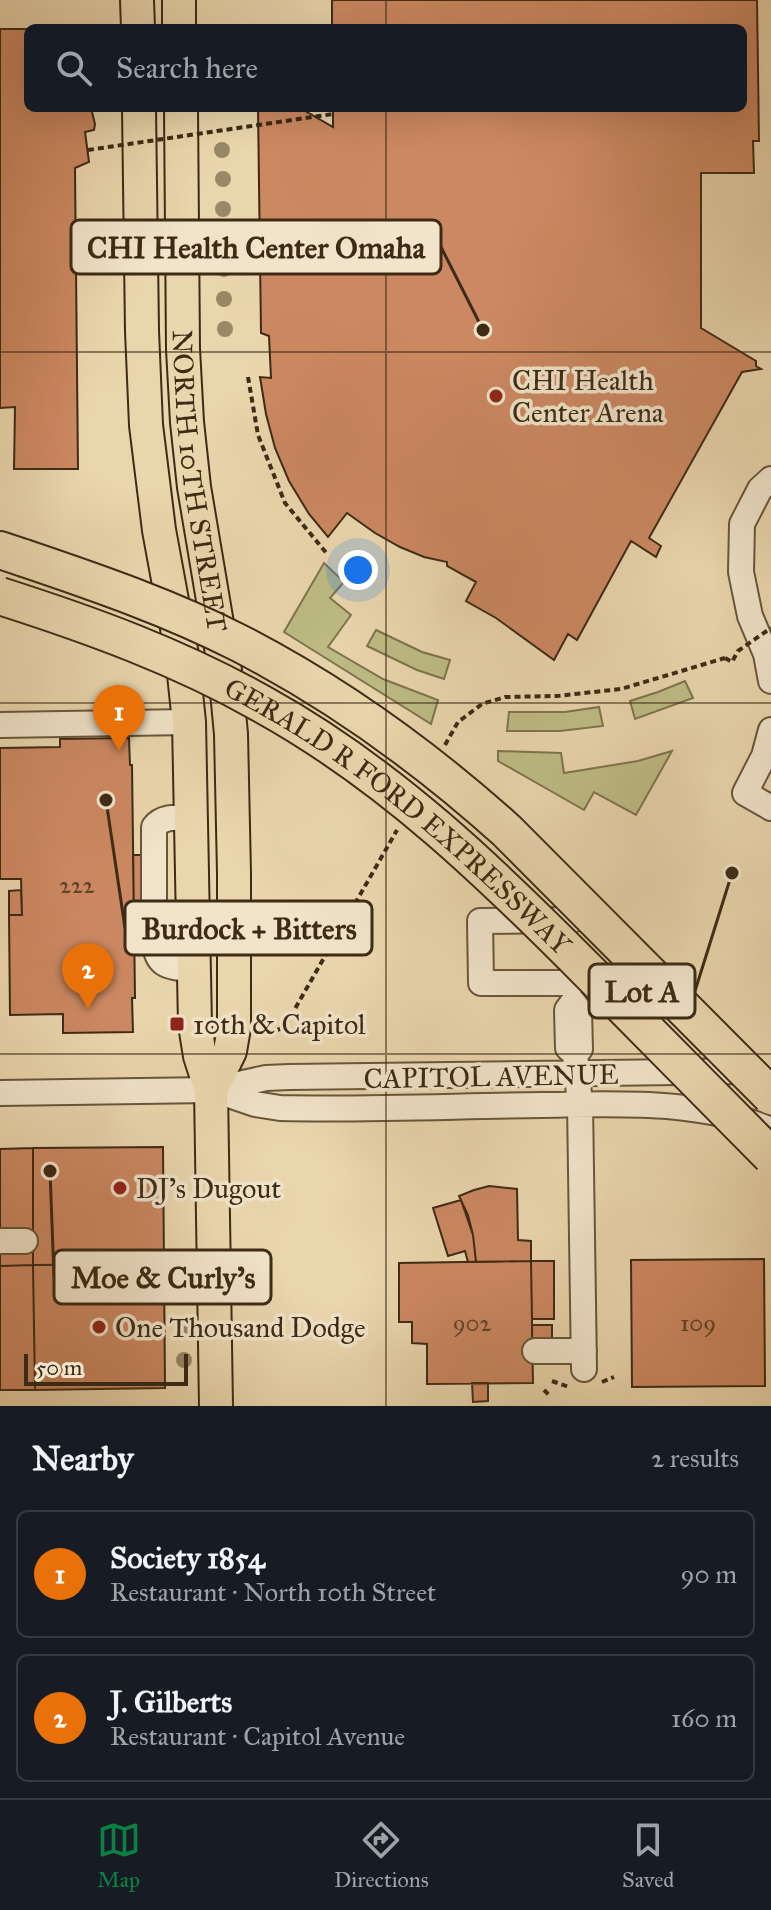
<!DOCTYPE html>
<html lang="en">
<head>
<meta charset="utf-8">
<style>
  :root { --surface:#171b24; --page:#242831; --text:#f1f3f6; --muted:#9ea1a6; --line:#363941; --accent:#0b8043 }
  body { margin:0; font-family:"IM FELL Great Primer",serif; background:var(--page); color:var(--text) }
  .scale { position:absolute; left:24px; bottom:20px; width:164px; box-sizing:border-box; padding-left:8px; border:4px solid #3d2b15; border-top:0; font-size:22px; line-height:28px; white-space:nowrap; color:#3d2b15; -webkit-text-stroke:6px #f1e4ca; paint-order:stroke }
  .you { position:absolute; left:358px; top:570px; width:28px; height:28px; margin:-20px; border:6px solid #fff; border-radius:50%; background:#1a73e8; box-shadow:0 0 0 12px #1a73e833 }
  .badge { display:grid; place-items:center; width:52px; height:52px; border-radius:50%; background:var(--accent); color:#fff; font-size:26px; font-weight:700 }
  .pin { position:absolute; translate:-50% -66px; filter:drop-shadow(0 2px 4px #0008) }
  .pin::after { content:''; position:absolute; top:42px; width:28px; height:24px; background:inherit; clip-path:polygon(0 0,100% 0,50% 100%) }
  .list { margin:0; padding:0; list-style:none }
  h2 { display:flex; justify-content:space-between; align-items:center; height:104px; margin:0; padding:0 32px; font-size:34px }
  h2 small { font-size:26px; font-weight:400; color:var(--muted) }
  .list li { display:grid; grid-template-columns:52px 1fr auto; gap:24px; align-items:center; box-sizing:border-box; height:128px; margin:0 16px 16px; padding:0 16px; border:2px solid var(--line); border-radius:12px }
  .list b { display:block; font-size:30px; white-space:nowrap }
  .list p { margin:0; font-size:26px; white-space:nowrap; color:var(--muted) }
  .list em { font-size:26px; font-style:normal; color:var(--muted) }
  .icon { flex:none; width:44px; height:44px; fill:none; stroke:currentColor; stroke-width:2; stroke-linecap:round; stroke-linejoin:round }
  .map { position:relative; flex:none; width:771px; height:1406px; overflow:hidden }
  .search { position:absolute; background:var(--surface); box-shadow:0 8px 32px #0002; left:24px; right:24px; top:24px; height:88px; display:flex; align-items:center; gap:20px; box-sizing:border-box; padding:0 28px; border-radius:12px; color:var(--muted); font-size:30px }
  .sheet { height:392px; background:var(--surface) }
  nav { display:flex; justify-content:space-around; align-items:center; box-sizing:border-box; height:112px; border-top:2px solid var(--line); background:var(--surface); font-size:22px; color:var(--muted) }
  nav a { display:grid; justify-items:center; gap:4px }
  nav .on { color:var(--accent) }
  .map>svg:first-child { display:block }
</style>
</head>
<body>
<div class="map">
<svg width="771" height="1406" viewBox="0 0 771 1406">
  <rect width="100%" height="100%" fill="#ead6ad"/>
  <filter id="stains"><feTurbulence type="fractalNoise" baseFrequency=".0025" numOctaves="4"/><feColorMatrix values="0 0 0 0 .2 0 0 0 0 .09 0 0 0 0 .02 0 0 0 .5 -.17"/></filter>
  <radialGradient id="worn" r=".72"><stop offset=".6" stop-color="#630" stop-opacity="0"/><stop offset="1" stop-color="#630" stop-opacity=".3"/></radialGradient>
  <!-- green -->
  <path fill="#bebc85" stroke="#7e744d" stroke-width="2" d="M324 563 344 582 330 598 351 615 328 647 383 679 438 700 431 724 284 632Z
    M376 630 422 652 450 660 444 679 417 670 367 646Z
    M685 681 693 698 635 719 630 701 658 692Z
    M599 707 603 726 560 731H507L509 712H565Z
    M498 751 561 753 564 773 638 761 672 751 636 815 594 792 584 810 498 761Z"/>
  <!-- building -->
  <path fill="#cc8862" stroke="#3d2b15" stroke-width="2" d="M332 0H757L759 141H753L754 173H701V328L756 361V366L761 369 742 372 649 538 661 546 656 557 631 541 577 640 568 634 554 660 496 618 466 601 476 582 447 566V562L424 557 400 547 375 533 347 513 328 537 309 514 289 481 275 448 266 414 260 377 271 378 269 336 261 333 258 108H300L333 127V108H743V28H332Z
    M0 29H28V108H91L95 124 94 130 85 132 89 162 75 168 78 469H14L15 407 0 408Z
    M129 738 130 765H132L134 920 135 998H132L133 1032 63 1033V1014L10 1015 9 915H22L21 879H0V748L60 747V739Z
    M133 855H165V920H134Z
    M21 890 22 915H9V891Z
    M163 1147 164 1264 33 1265V1148Z
    M33 1148V1265L0 1266V1149Z
    M489 1186 517 1189 518 1240 531 1241V1261L476 1262 473 1235 468 1215 459 1196 474 1190Z
    M461 1200 473 1235 476 1262H468L465 1251 448 1256 433 1208Z
    M764 1259 765 1386 632 1387 631 1260Z
    M531 1261H554V1319H532Z
    M531 1261 533 1383 427 1384V1344L412 1343V1322H399V1263Z
    M164 1264 165 1388 35 1390 33 1265Z
    M33 1265 35 1390H0V1266Z
    M532 1325H552V1340H532Z
    M472 1383H488V1401L473 1402Z"/>
  <g fill="none" stroke-linecap="round" stroke-linejoin="round">
    <defs>
      <path id="minor" d="M771 479 760 489 742 524 741 572 750 616 766 654 771 681
        M0 725 189 722
        M771 730 764 756 745 793 771 808
        M192 818C178 818 163 815 154 827V939C156 968 169 967 194 969
        M572 920 480 921 481 983H573
        M575 1054 568 1048 567 1010 573 1002 579 1010 580 1049 575 1054 580 1104 584 1369
        M214 1090 255 1104 280 1108C367 1110 455 1106 542 1105 619 1104 699 1099 771 1130
        M0 1093 211 1090 266 1078 289 1077 753 1071
        M0 1241H25
        M535 1351H584"/>
      <g id="major">
        <path d="M137 0 138 28"/>
        <path d="M179 0V28"/>
        <path d="M139 108 142 331 146 425 159 530 182 655 189 722 195 1025 200 1056 211 1090 216 1406"/>
        <path id="s1" d="M181 108 183 349 187 422 194 487 225 671 231 734 234 873V1028L230 1051 211 1090"/>
      </g>
      <path id="highway" d="M0 550 24 558"/>
    </defs>
    <!-- minor casing -->
    <use href="#minor" stroke="#68563b" stroke-width="28"/>
    <!-- major casing -->
    <use href="#major" stroke="#3d2b15" stroke-width="36"/>
    <!-- highway casing -->
    <use href="#highway" stroke="#3d2b15" stroke-width="40"/>
    <!-- path -->
    <path stroke="#3d2b15" stroke-width="4" stroke-dasharray="6 4" stroke-linecap="butt" d="M248 377 258 435 285 503 328 555
      M445 745 458 722 482 704 505 697 557 696 621 689 725 658
      M258 1035 284 1028 397 830
      M552 1381 569 1387
      M602 1382 614 1377
      M544 1390 549 1395"/>
    <!-- minor -->
    <use href="#minor" stroke="#f1e4ca" stroke-width="24"/>
    <!-- major -->
    <use href="#major" stroke="#ead6ad" stroke-width="32"/>
    <!-- highway -->
    <use href="#highway" stroke="#ead6ad" stroke-width="36"/>
    <defs>
      <g id="highway-bridge">
        <path d="M24 558C98 583 170 608 239 643 336 693 426 758 507 831L771 1096"/>
        <path id="s2" d="M0 596C91 625 179 657 262 704 389 774 492 874 593 976 652 1036 712 1096 771 1156"/>
      </g>
    </defs>
    <!-- highway-bridge casing -->
    <use href="#highway-bridge" stroke="#3d2b15" stroke-width="40" stroke-linecap="butt"/>
    <!-- path-bridge -->
    <path stroke="#3d2b15" stroke-width="4" stroke-dasharray="6 4" stroke-linecap="butt" d="M88 150 333 114
      M725 658 732 662 738 651 771 628"/>
    <!-- highway-bridge -->
    <use href="#highway-bridge" stroke="#ead6ad" stroke-width="36"/>
  </g>
  <!-- trees -->
  <g fill="#986">
    <circle cx="222" cy="150" r="8"/>
    <circle cx="223" cy="179" r="8"/>
    <circle cx="223" cy="209" r="8"/>
    <circle cx="224" cy="269" r="8"/>
    <circle cx="224" cy="299" r="8"/>
    <circle cx="225" cy="329" r="8"/>
    <circle cx="182" cy="1332" r="8"/>
    <circle cx="184" cy="1360" r="8"/>
  </g>
  <!-- grid -->
  <path fill="none" stroke="#3d2b15" stroke-width="2" stroke-opacity="0.55" d="M386 0V28M386 108V1406M0 352H771M0 703H771M0 1054H771"/>
  <!-- markers -->
  <g fill="#8f2418" stroke="#f1e4ca" stroke-width="3">
    <circle cx="496" cy="396" r="8"/>
    <rect x="169" y="1016" width="16" height="16" rx="4"/>
    <circle cx="120" cy="1188" r="8"/>
    <circle cx="99" cy="1327" r="8"/>
  </g>
  <g text-anchor="middle" stroke-width="7" stroke-linejoin="round" paint-order="stroke">
    <!-- number labels -->
    <g font-size="24" fill="#614228">
      <text x="77" y="893">222</text>
      <text x="472" y="1331">902</text>
      <text x="698" y="1331">109</text>
    </g>
    <!-- poi labels -->
    <g font-size="28" fill="#3d2b15" stroke="#f1e4ca" text-anchor="start">
      <text x="512" y="390">CHI Health<tspan x="512" dy="32">Center Arena</tspan></text>
      <text x="193" y="1034">10th &amp; Capitol</text>
      <text x="136" y="1198">DJ's Dugout</text>
      <text x="115" y="1337">One Thousand Dodge</text>
    </g>
    <!-- street labels -->
    <g font-size="28" fill="#3d2b15" stroke="#f1e4ca">
      <text dy="10" stroke="none"><textPath href="#s1" startOffset="374">NORTH 10TH STREET</textPath></text>
      <text dy="10" stroke="none"><textPath href="#s2" startOffset="460">GERALD R FORD EXPRESSWAY</textPath></text>
      <text transform="translate(491 1076) rotate(-1)" y="10">CAPITOL AVENUE</text>
    </g>
  </g>
  <!-- callouts -->
  <path fill="none" stroke="#3d2b15" stroke-width="3" d="M483 330L441 247M106 800L125 928M732 873L695 991M50 1171L54 1277"/>
  <g fill="#3d2b15" stroke="#f1e4ca" stroke-width="3">
    <circle cx="483" cy="330" r="8"/>
    <circle cx="106" cy="800" r="8"/>
    <circle cx="732" cy="873" r="8"/>
    <circle cx="50" cy="1171" r="8"/>
  </g>
  <g fill="#f1e4ca" stroke="#3d2b15" stroke-width="3">
    <rect x="71" y="220" width="370" height="54" rx="8"/>
    <rect x="125" y="901" width="247" height="54" rx="8"/>
    <rect x="589" y="964" width="106" height="54" rx="8"/>
    <rect x="54" y="1250" width="217" height="54" rx="8"/>
  </g>
  <g font-size="30" text-anchor="middle" font-weight="bold" fill="#3d2b15">
    <text x="256" y="258">CHI Health Center Omaha</text>
    <text x="249" y="939">Burdock + Bitters</text>
    <text x="642" y="1002">Lot A</text>
    <text x="163" y="1288">Moe &amp; Curly's</text>
  </g>
  <rect width="100%" height="100%" filter="url(#stains)"/>
  <rect width="100%" height="100%" fill="url(#worn)"/>
</svg>
<div class="scale">50 m</div>
<div class="you"></div>
<div class="pin badge" style="left:119px;top:751px;background:#e8710a">1</div>
<div class="pin badge" style="left:88px;top:1009px;background:#e8710a">2</div>
<div class="search"><svg class="icon" aria-label="search" viewBox="0 0 24 24"><circle cx="10" cy="10" r="6"/><path d="M15 15l6 6"/></svg>Search here</div>
</div>
<section class="sheet">
<h2>Nearby<small>2 results</small></h2>
<ul class="list">
<li><span class="badge" style="background:#e8710a">1</span><div><b>Society 1854</b><p>Restaurant · North 10th Street</p></div><em>90 m</em></li>
<li><span class="badge" style="background:#e8710a">2</span><div><b>J. Gilberts</b><p>Restaurant · Capitol Avenue</p></div><em>160 m</em></li>
</ul>
</section>
<nav>
<a class="on"><svg class="icon" aria-label="map" viewBox="0 0 24 24"><path d="M3 6l6-2 6 2 6-2v14l-6 2-6-2-6 2zM9 4v14M15 6v14"/></svg>Map</a>
<a><svg class="icon" aria-label="directions" viewBox="0 0 24 24"><path d="M12 3l9 9-9 9-9-9zM9 14v-3h6M13 9l2 2-2 2"/></svg>Directions</a>
<a><svg class="icon" aria-label="saved" viewBox="0 0 24 24"><path d="M7 4h10v16l-5-4-5 4z"/></svg>Saved</a>
</nav>
</body>
</html>
